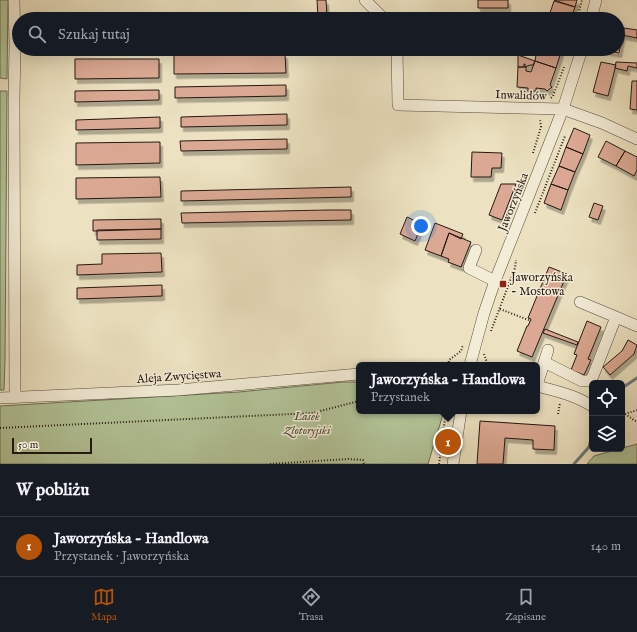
<!DOCTYPE html>
<html lang="pl">
<head>
<meta charset="utf-8">
<style>
  :root { --surface:#171b24; --page:#20242c; --text:#f1f3f6; --muted:#9ea1a6; --line:#363941; --accent:#b45309 }
  body { margin:0; font-family:"IM FELL English",serif; background:var(--page); color:var(--text) }
  .controls { position:absolute; right:12px; bottom:12px; display:grid; overflow:hidden; border-radius:6px; box-shadow:0 4px 16px #0002 }
  .controls button { width:36px; height:36px; display:grid; place-items:center; padding:0; border:0; border-bottom:1px solid var(--line); background:var(--surface); color:var(--text); font:20px sans-serif }
  .scale { position:absolute; left:12px; bottom:10px; width:80px; box-sizing:border-box; padding-left:4px; border:2px solid #251912; border-top:0; font-size:11px; line-height:14px; white-space:nowrap; color:#251912; -webkit-text-stroke:3px #f3ecd7; paint-order:stroke }
  .you { position:absolute; left:421px; top:226px; width:14px; height:14px; margin:-10px; border:3px solid #fff; border-radius:50%; background:#1a73e8; box-shadow:0 0 0 6px #1a73e833 }
  .badge { display:grid; place-items:center; width:26px; height:26px; border-radius:50%; background:var(--accent); color:#fff; font-size:13px; font-weight:700 }
  .pin { position:absolute; translate:-50% -50%; border:2px solid #fff; box-shadow:0 1px 4px #0006 }
  .popup { position:absolute; left:356px; top:362px; width:184px; height:52px; box-sizing:border-box; display:grid; place-content:center; border-radius:6px; background:var(--surface); filter:drop-shadow(0 1px 3px #0005); font-size:13px; white-space:nowrap; color:var(--muted) }
  .popup b { font-size:15px; color:var(--text) }
  .popup::after { content:''; position:absolute; left:50%; top:100%; margin-left:-8px; border:8px solid transparent; border-top-color:var(--surface) }
  .list { margin:0; padding:0; list-style:none }
  h2 { display:flex; justify-content:space-between; align-items:center; height:52px; margin:0; padding:0 16px; font-size:17px }
  h2 small { font-size:13px; font-weight:400; color:var(--muted) }
  .list li { display:grid; grid-template-columns:26px 1fr auto; gap:12px; align-items:center; box-sizing:border-box; height:60px; padding:0 16px; border-top:1px solid var(--line) }
  .list b { display:block; font-size:15px; white-space:nowrap }
  .list p { margin:0; font-size:13px; white-space:nowrap; color:var(--muted) }
  .list em { font-size:13px; font-style:normal; color:var(--muted) }
  .icon { flex:none; width:22px; height:22px; fill:none; stroke:currentColor; stroke-width:2; stroke-linecap:round; stroke-linejoin:round }
  .map { position:relative; flex:none; width:637px; height:464px; overflow:hidden }
  .search { position:absolute; background:var(--surface); box-shadow:0 4px 16px #0002; left:12px; right:12px; top:12px; height:44px; display:flex; align-items:center; gap:10px; box-sizing:border-box; padding:0 14px; border-radius:22px; color:var(--muted); font-size:15px }
  .sheet { height:112px; background:var(--surface) }
  nav { display:flex; justify-content:space-around; align-items:center; box-sizing:border-box; height:56px; border-top:1px solid var(--line); background:var(--surface); font-size:11px; color:var(--muted) }
  nav a { display:grid; justify-items:center; gap:2px }
  nav .on { color:var(--accent) }
  .map>svg:first-child { display:block }
</style>
</head>
<body>
<div class="map">
<svg width="637" height="464" viewBox="0 0 637 464">
  <defs>
    <filter id="shadow"><feDropShadow dx="2.5" dy="4.5" stdDeviation="0" flood-color="#0004"/></filter>
  </defs>
  <rect width="100%" height="100%" fill="#ece2c1"/>
  <filter id="stains"><feTurbulence type="fractalNoise" baseFrequency=".005" numOctaves="4"/><feColorMatrix values="0 0 0 0 .2 0 0 0 0 .09 0 0 0 0 .02 0 0 0 .5 -.17"/></filter>
  <radialGradient id="worn" r=".72"><stop offset=".6" stop-color="#630" stop-opacity="0"/><stop offset="1" stop-color="#630" stop-opacity=".3"/></radialGradient>
  <!-- green -->
  <path fill="#b2c498" stroke="#6c6e55" d="M0 0H8L7 79 0 78Z
    M0 91H7L5 360 4 390H0Z
    M343 382H359V411H444L428 464H0V406L239 392Z
    M637 444V464H587L594 456Z"/>
  <g fill="none" stroke-linecap="round" stroke-linejoin="round">
    <!-- stream -->
    <path stroke="#6d7b79" stroke-width="3" d="M622 388 637 378
      M574 464 589 447 592 436"/>
  </g>
  <!-- building -->
  <path fill="#dba993" stroke="#251912" filter="url(#shadow)" d="M317 0H326L327 16 318 17Z
    M478 0H508V8H478Z
    M554 0H577L575 7Z
    M554 1 575 7 571 19H548Z
    M618 28H624L619 53 603 50 618 49Z
    M624 28 637 30V38L622 35Z
    M537 49H562L556 68 535 61Z
    M174 54H285L286 73 174 74Z
    M518 55 535 61 533 65H530L525 67V64H524V67H518Z
    M75 59H159V78L75 79Z
    M535 61 556 68 550 85 552 87 547 91 545 89 536 88V91H528V88L517 87 518 67H526V71L531 72Z
    M601 62 616 65 608 96 593 92Z
    M616 62 637 63V68L628 66 627 71 615 68Z
    M632 81H637V110L630 109Z
    M286 85V96L175 98V87Z
    M159 90V100L75 102V91Z
    M287 114V125L181 127V117Z
    M160 117V128L76 130V120Z
    M574 128 590 135 583 154 566 147Z
    M287 139V149L181 151 180 141Z
    M606 141 625 151 616 166 598 157Z
    M160 142V163L76 165V143Z
    M566 147 583 154 575 172 559 166Z
    M625 151 637 157V170L634 176 616 166Z
    M472 152 502 153 501 168H492L491 177H471Z
    M559 166 575 172 568 190 551 184Z
    M160 177 161 197 76 199V178Z
    M501 184H516L502 220 489 215Z
    M551 184 568 190 561 210 544 203Z
    M351 187V197L181 201V191Z
    M594 203 603 206 598 220 589 217Z
    M328 210H351V220L182 223 181 213Z
    M407 217 422 224 415 241 400 234Z
    M161 219V229L93 231V220Z
    M435 223 463 234 461 239 449 233 441 256 425 250Z
    M161 229V239L97 240V230Z
    M449 233 471 242 461 267 448 262 449 259 441 256Z
    M161 253 162 272 77 275V265L102 264V254Z
    M549 267 567 274 532 357 517 351 527 326H528L531 319 528 318Z
    M162 285V296L77 299V288Z
    M587 321 601 327 588 359 591 360 584 375 571 370 577 355 574 354Z
    M545 329 578 342 577 345 543 333Z
    M628 340 637 345 634 354 610 375 603 367 622 351Z
    M480 421 555 426 554 450 533 449V440L505 438 503 464H477Z"/>
  <g fill="none" stroke-linecap="round" stroke-linejoin="round">
    <defs>
      <path id="minor" d="M14 0 15 46 14 98 15 398
        M365 0 384 19
        M591 19 596 0
        M397 49 398 105 563 109 602 123 637 139
        M476 250 469 268 495 281
        M616 317 637 326
        M544 362 582 381H590L593 376 616 317 580 302
        M470 365 484 313 495 281 563 109 582 49
        M537 385 548 350
        M537 386C556 391 575 395 592 406
        M0 398 178 390 359 374
        M453 464 461 411"/>
    </defs>
    <!-- minor casing -->
    <use href="#minor" stroke="#574b3e" stroke-width="12"/>
    <!-- path -->
    <path stroke="#251912" stroke-width="2" stroke-dasharray="1 2" stroke-linecap="butt" d="M577 19 582 0
      M551 98 553 96 564 67
      M533 153 541 127 540 119
      M535 213 565 136
      M500 309 531 321
      M491 331 515 268 516 260
      M484 354 488 365
      M448 365 449 360 461 351 463 345
      M558 414 560 403
      M625 414 637 422
      M622 415 637 410
      M0 428 313 413 359 401
      M270 464 348 459 363 460 364 464
      M439 464 445 418 449 411"/>
    <!-- minor -->
    <use href="#minor" stroke="#f3ecd7" stroke-width="11"/>
  </g>
  <!-- markers -->
  <rect fill="#8f2418" stroke="#f3ecd7" stroke-width="1.5" x="499" y="280" width="8" height="8" rx="2"/>
  <g text-anchor="middle" stroke-width="3" stroke-linejoin="round" paint-order="stroke">
    <!-- street labels -->
    <g font-size="12" fill="#251912" stroke="#f3ecd7">
      <text transform="translate(521 95) rotate(2)" y="4">Inwalidów</text>
      <text transform="translate(513 202) rotate(-68)" y="4">Jaworzyńska</text>
      <text transform="translate(179 376) rotate(-4)" y="4">Aleja Zwycięstwa</text>
    </g>
    <!-- poi labels -->
    <g font-size="12" fill="#251912" stroke="#f3ecd7" text-anchor="start">
      <text x="511" y="281">Jaworzyńska<tspan x="511" dy="14">- Mostowa</tspan></text>
    </g>
    <!-- park labels -->
    <g font-size="12" font-style="italic" fill="#4f4c3a" stroke="#f3ecd7">
      <text x="307" y="420">Lasek<tspan x="307" dy="14">Złotoryjski</tspan></text>
    </g>
  </g>
  <rect width="100%" height="100%" filter="url(#stains)"/>
  <rect width="100%" height="100%" fill="url(#worn)"/>
</svg>
<div class="controls">
<button><svg class="icon" aria-label="locate" viewBox="0 0 24 24"><circle cx="12" cy="12" r="6"/><path d="M12 2v4M12 18v4M2 12h4M18 12h4"/></svg></button>
<button><svg class="icon" aria-label="layers" viewBox="0 0 24 24"><path d="M12 4l9 5-9 5-9-5zM3 14l9 5 9-5"/></svg></button>
</div>
<div class="scale">50 m</div>
<div class="you"></div>
<div class="pin badge" style="left:448px;top:442px">1</div>
<div class="popup"><b>Jaworzyńska - Handlowa</b>Przystanek</div>
<div class="search"><svg class="icon" aria-label="search" viewBox="0 0 24 24"><circle cx="10" cy="10" r="6"/><path d="M15 15l6 6"/></svg>Szukaj tutaj</div>
</div>
<section class="sheet">
<h2>W pobliżu<small></small></h2>
<ul class="list">
<li><span class="badge">1</span><div><b>Jaworzyńska - Handlowa</b><p>Przystanek · Jaworzyńska</p></div><em>140 m</em></li>
</ul>
</section>
<nav>
<a class="on"><svg class="icon" aria-label="map" viewBox="0 0 24 24"><path d="M3 6l6-2 6 2 6-2v14l-6 2-6-2-6 2zM9 4v14M15 6v14"/></svg>Mapa</a>
<a><svg class="icon" aria-label="directions" viewBox="0 0 24 24"><path d="M12 3l9 9-9 9-9-9zM9 14v-3h6M13 9l2 2-2 2"/></svg>Trasa</a>
<a><svg class="icon" aria-label="saved" viewBox="0 0 24 24"><path d="M7 4h10v16l-5-4-5 4z"/></svg>Zapisane</a>
</nav>
</body>
</html>
